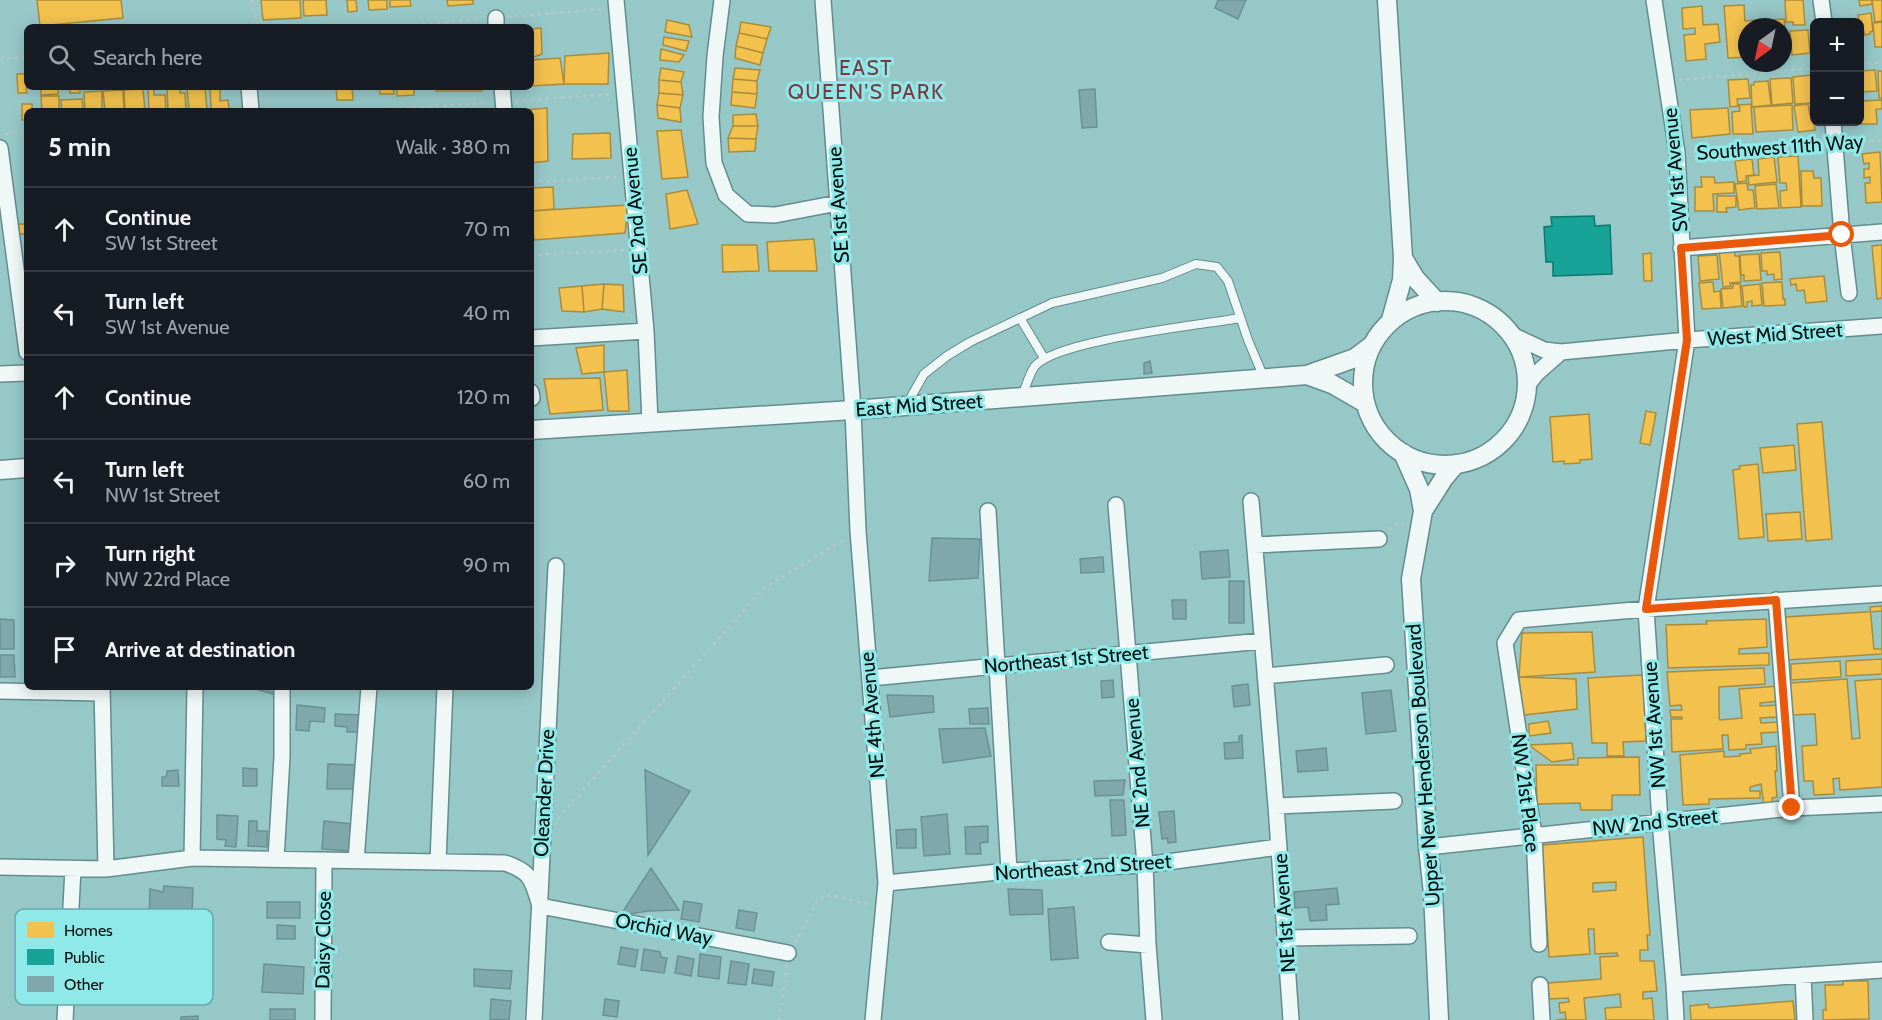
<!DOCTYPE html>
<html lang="en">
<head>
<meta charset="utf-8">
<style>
  :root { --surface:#171b24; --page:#20242c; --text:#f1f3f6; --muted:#9ea1a6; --line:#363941 }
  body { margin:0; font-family:Cabin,sans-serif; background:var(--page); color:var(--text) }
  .controls { position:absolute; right:18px; top:18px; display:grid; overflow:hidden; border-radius:9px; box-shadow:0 3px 15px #0003 }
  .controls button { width:54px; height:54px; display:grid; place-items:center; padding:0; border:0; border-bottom:2px solid var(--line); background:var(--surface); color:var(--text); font:30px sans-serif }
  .compass { position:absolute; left:1738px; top:18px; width:54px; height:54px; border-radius:50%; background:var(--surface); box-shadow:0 3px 15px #0003; rotate:213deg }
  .stop { position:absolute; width:18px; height:18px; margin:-14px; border:4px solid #ea580c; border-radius:50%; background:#fff }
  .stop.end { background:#ea580c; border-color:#fff; box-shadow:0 2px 6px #0008 }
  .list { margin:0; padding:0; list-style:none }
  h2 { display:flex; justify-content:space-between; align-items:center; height:78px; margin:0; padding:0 24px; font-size:26px }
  h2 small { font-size:20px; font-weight:400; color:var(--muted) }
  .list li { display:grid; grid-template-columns:39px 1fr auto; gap:18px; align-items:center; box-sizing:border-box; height:84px; padding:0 24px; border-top:2px solid var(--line) }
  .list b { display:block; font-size:22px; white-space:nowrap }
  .list p { margin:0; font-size:20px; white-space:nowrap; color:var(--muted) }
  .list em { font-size:20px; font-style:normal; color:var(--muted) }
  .icon { flex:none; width:33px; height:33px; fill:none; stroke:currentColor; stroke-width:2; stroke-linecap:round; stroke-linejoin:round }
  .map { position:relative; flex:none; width:1882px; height:1020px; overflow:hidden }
  .search { position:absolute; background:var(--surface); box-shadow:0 3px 15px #0003; left:24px; top:24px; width:510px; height:66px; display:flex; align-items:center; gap:15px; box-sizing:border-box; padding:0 21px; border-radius:9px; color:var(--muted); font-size:22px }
  .panel { position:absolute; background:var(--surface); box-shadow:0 3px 15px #0003; left:24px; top:108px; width:510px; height:582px; border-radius:9px }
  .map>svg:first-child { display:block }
</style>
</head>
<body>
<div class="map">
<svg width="1882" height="1020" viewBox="0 0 1882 1020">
  <rect width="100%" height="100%" fill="#97c8c8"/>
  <!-- homes -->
  <path fill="#f2c14e" stroke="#a98c3b" stroke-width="1.5" fill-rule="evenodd" d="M37 0H121L123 18 40 26Z
    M261 0H300L301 18 263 20Z
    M303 0H326L327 15 304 16Z
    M347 0H356L357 11 348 12Z
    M368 0H387V9L369 10Z
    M390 0H410L411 6 390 7Z
    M447 0H473V4L448 6Z
    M1785 0H1803L1805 25H1793V22H1786Z
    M1859 0H1872V4L1860 6Z
    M1872 0H1882V21L1875 22Z
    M1744 5 1745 21 1759 20V27H1747V57L1728 58 1724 6Z
    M1702 6 1703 25 1718 24 1720 42 1705 44 1706 59 1686 61 1684 35 1695 34V28L1683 29 1682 8Z
    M1871 13 1873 31 1870 32V34L1865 35 1864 31 1861 32 1858 15Z
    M1784 19 1788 55H1783V27H1774L1773 20Z
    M667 20 689 25 692 37 665 32Z
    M741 22 771 27 767 39 739 33Z
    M1882 22V47H1875L1873 23Z
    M541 28 542 54 531 58V29Z
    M1808 30 1810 53 1792 55 1790 31Z
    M739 33 767 39 763 53 736 46Z
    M664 37 689 41 686 51 663 45Z
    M736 46 763 53 760 65 735 58Z
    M661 49 684 55 679 62 660 60Z
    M609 53 608 84H564L565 56Z
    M560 58 564 84 531 86V60Z
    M661 68 684 72 681 82 659 80Z
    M735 68 760 70 757 81 733 79Z
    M1875 70 1877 91 1860 92V81H1863L1862 71Z
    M1878 71H1882V98H1879Z
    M17 74H27V87L34 88H26L27 93H18Z
    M1811 75 1813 103 1795 104 1793 77Z
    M1791 78 1793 103 1772 105 1770 79Z
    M733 79 757 81V94L732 92Z
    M1748 79 1750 98 1737 99 1738 106 1730 107 1728 80Z
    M659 80 681 82 683 95 659 93Z
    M1768 81 1771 105 1752 107 1751 85H1754V82Z
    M41 87H58V94L41 95Z
    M70 87H80V93H70Z
    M167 87H180V93H185L186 110 168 111Z
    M187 87H205L207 110 189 111Z
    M210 87H220V101L228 100 229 109H211Z
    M336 87H352L353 100H337Z
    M379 87H393L394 94H380Z
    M397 87H414V95L397 96Z
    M435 87H482V91H436Z
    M148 88H154V95H165L166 111H149Z
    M143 89 145 111H125L124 90Z
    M123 90 124 111H105L103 91Z
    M102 91V111H85L84 92Z
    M732 92 757 94 755 108 731 105Z
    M659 93 683 95 680 108 657 105Z
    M41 96H59V111H42Z
    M82 99 83 111H62L61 100Z
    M1882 100V109H1876L1877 124H1861L1860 101Z
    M22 104H32V110L41 111H27V120H22Z
    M1751 104 1753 134H1733L1732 112 1740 111 1739 105Z
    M1808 104 1810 115H1813L1815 130 1798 132 1794 106Z
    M657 105 680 108 681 122 658 118Z
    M1792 105 1793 130 1756 132 1754 107Z
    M547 108 548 161 531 163V111L524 110Z
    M1728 108 1730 134 1692 138 1690 110Z
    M756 114 758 126H733V115Z
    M733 126H758L756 139 728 138Z
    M681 130 688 177 662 179 657 131Z
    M610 133 611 158 572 159 573 134Z
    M728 138 756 139 755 151 729 152Z
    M1880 152 1882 202 1866 203 1865 183H1870V177L1864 178V169H1869V163L1864 164 1862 154Z
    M1798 156 1801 207 1781 208 1780 191 1787 190 1786 183H1780L1778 157Z
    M1774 157 1777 182 1749 185 1748 176 1759 175 1758 159Z
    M1752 159 1754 175 1746 176V181L1738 182 1735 161Z
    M1801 171H1813L1814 178H1821L1822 206H1802Z
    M1701 177H1714L1715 183 1734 182V193L1713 194 1714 211H1695V187H1702Z
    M1747 183 1748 190H1753L1755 208 1739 210 1735 184Z
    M1776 184 1779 208 1757 209 1755 186Z
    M553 187 554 209 531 211V188Z
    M687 190 698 224 670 229 666 194Z
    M1717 196H1736V207L1726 208 1727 212H1717Z
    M628 205 625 233 534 240 531 211Z
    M17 224H25L26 234H17Z
    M814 239 817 271H769L767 242Z
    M722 245H757L759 271 723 272Z
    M1882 245V298L1877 299 1872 246Z
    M1734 248 1735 256H1739L1741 282 1730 283 1731 286 1723 287 1719 250Z
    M1780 252 1782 279 1774 280V274L1767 275V271H1762L1761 253Z
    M1651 253 1652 281H1644L1643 254Z
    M1759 254 1761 280 1744 281V275H1741L1740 255Z
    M1717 255 1719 279 1700 281 1698 256Z
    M1824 276 1827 301 1806 303 1804 290 1797 291 1796 284 1791 285 1790 279Z
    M1713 282 1714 292 1720 291 1721 308 1702 309 1699 283Z
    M1782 282 1783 299H1785V305L1764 306 1762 283Z
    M604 284 623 285 624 312 602 309Z
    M604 284 602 309 584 312 582 286Z
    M1733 284H1740L1742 306 1723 308 1721 289 1733 288Z
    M1760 284 1762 305 1752 306V301L1747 302V307H1744L1742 286Z
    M582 286 584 312 562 311 559 288Z
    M604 345V372L582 374 576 348Z
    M627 370 629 411H608L604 372Z
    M600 378 603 410 550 414 544 379Z
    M1646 411 1656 413 1650 445 1640 443Z
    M1589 414 1592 459 1580 460V463L1564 464V461L1553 462 1550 417Z
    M1822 422 1832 539 1806 541 1797 424Z
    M1794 445 1796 470 1763 473 1760 448Z
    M1758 464 1764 537 1739 539 1733 470 1740 469 1739 466Z
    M1800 512 1802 539 1768 541 1766 514Z
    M1882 606V649H1874L1870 607Z
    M1882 611V654L1788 660 1785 617Z
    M1766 619 1767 647 1739 649V654L1769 653V665L1668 668 1666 625 1707 624 1706 621Z
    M1592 632 1595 672 1519 677 1522 633Z
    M1882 659V674L1846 676V661Z
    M1840 661 1841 677 1791 680V664Z
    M1764 668 1765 684 1719 687V718L1720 720 1742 718 1739 689 1779 686 1780 701 1760 703V706L1778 705 1779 717 1760 718 1761 723 1779 722V732L1761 733 1762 744 1746 745V749L1729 750 1728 735H1722L1723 749 1672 752 1671 719H1682V717H1671L1670 710H1682L1681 705 1670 706 1667 672Z
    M1643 675 1646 741 1623 742 1624 756H1607V743H1592L1588 678Z
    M1519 677 1576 679 1577 709 1523 715Z
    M1847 679 1852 739 1860 738 1855 681 1882 679V787L1840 790 1839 778 1833 779 1834 794 1814 795 1813 781H1804L1802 746 1817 745 1815 714 1792 715 1790 683Z
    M1548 721 1551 733 1529 736V724Z
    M1572 743 1574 759 1552 762 1529 745Z
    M1776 746 1777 771H1775L1777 797 1772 798 1773 806H1764L1761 784 1750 787V791H1760V798L1709 799V804L1683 805 1680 755 1724 751V757L1740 756V754L1751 753 1750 749Z
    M1639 757 1640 795H1612V810H1581L1580 803 1537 804 1536 765H1578V758Z
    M1643 837 1650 935H1647L1648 950H1640V961H1654L1657 991 1643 992V999L1652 998 1654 1020H1606L1605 1008 1621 1007 1620 994 1584 998 1586 1020H1556L1566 1019 1565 1012 1560 1013 1559 1003 1569 1002 1568 998 1549 999 1548 983 1601 979 1600 957 1618 956 1617 953 1595 954 1594 929H1588L1590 954 1549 957 1542 845ZM1616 882V890L1593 892V883Z
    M1843 981H1868L1869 1019 1823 1020V1010H1826L1825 985H1843Z
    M1793 1001 1795 1020H1691L1690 1006 1708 1004 1709 1008Z"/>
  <!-- public -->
  <path fill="#17a398" stroke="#10776f" stroke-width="1.5" d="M1594 216 1595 226 1610 225 1612 274 1553 276V262H1546L1544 227 1552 226 1551 217Z"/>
  <!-- building -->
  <path fill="#80a7ab" stroke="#6a9295" stroke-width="1.5" d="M1218 0H1246L1238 19 1215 8Z
    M1095 89 1097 127 1082 128 1079 90Z
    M1150 361 1152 373 1144 374V363Z
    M932 538 980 539 978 578 929 581Z
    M1228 550 1230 577 1202 579 1200 552Z
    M1103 557 1104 572 1081 573 1080 559Z
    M1229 581H1244V623H1229Z
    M1172 600H1186V619H1173Z
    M0 619 14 620V649H0Z
    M0 655H14L15 677H0Z
    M1113 680 1114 697 1102 698 1101 681Z
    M1248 684 1250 705 1234 707 1232 686Z
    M256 687H279L276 695 256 689Z
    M1391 690 1396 731 1366 734 1362 693Z
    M887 695 933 696 934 712 890 717Z
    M297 705 325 708 324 722 310 721 309 731 296 730Z
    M988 708 989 724H970L969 709Z
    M335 714 362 715 361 732H347V727L335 726Z
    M985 728 991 756 943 763 939 729Z
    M1242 735 1243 758 1225 759 1224 743 1239 742V736Z
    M1326 748 1328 770 1298 772 1296 751Z
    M328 764 356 765V789H327Z
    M243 768 257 769V786H243Z
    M178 770 179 786H162V777H166L167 771Z
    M645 770 690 791 648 855Z
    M1125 780 1123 795 1095 796 1094 781Z
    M1110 800H1124L1126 835 1112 836Z
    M1174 811 1176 842 1168 843 1167 838 1162 839 1159 812Z
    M947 814 950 854 924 856 921 817Z
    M217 815 238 816 236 847 225 846 226 840 217 839Z
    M249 821H257V831H267V847L248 846Z
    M324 821 353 824 350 851 322 849Z
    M988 826V842L980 843 981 854H966L965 827Z
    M916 829V848H897L896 830Z
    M651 868 679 910 647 911 620 916Z
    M164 886 193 888 192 916 166 915V919L149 918 150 889 163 892Z
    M1337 888 1339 904 1326 905 1327 920 1310 921 1308 907 1295 908 1294 892Z
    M1008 889 1042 890 1043 914 1010 915Z
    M684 901 702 904 699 922 681 919Z
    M267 902H300V918H267Z
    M1074 907 1078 958 1051 960 1048 909Z
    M739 910 757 913 754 931 736 928Z
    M277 925 295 926V939H277Z
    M621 947 638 950 635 967 618 964Z
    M644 949 660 952 661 957 667 958 664 973 641 970Z
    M700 954 721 957 719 979 698 976Z
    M678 956 694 959 691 976 675 973Z
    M731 961 749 964 746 985 728 983Z
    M264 964 304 967 303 994 262 992Z
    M474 969 512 971 510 989 474 986Z
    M754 969 774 972 772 986 752 983Z
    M491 999 511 1001 509 1020 490 1019Z
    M605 999 619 1001 617 1017 603 1015Z
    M270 1009H295V1020H270Z
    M198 1016V1020H181V1017Z"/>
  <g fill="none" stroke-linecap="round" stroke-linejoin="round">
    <defs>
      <path id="service" d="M1020 318 1044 358
        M1022 396C1026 387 1029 374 1035 366 1057 340 1201 325 1240 318
        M907 404 924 374 947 356 970 342 1052 303 1162 278 1196 264 1217 267 1228 281 1248 340 1264 378"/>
      <path id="minor" d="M616 0 646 331 650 422
        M722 0 715 56 711 117 714 163 726 195 748 214 775 215 838 203
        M823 0 853 410 858 531 886 883 873 1020
        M1654 0 1677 153 1687 340 1646 609 1660 821 1674 984 1676 1020
        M1821 0 1824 22
        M496 18V27
        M249 87 251 111
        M502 87 504 111
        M1833 122 1842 235 1849 293
        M0 148 27 352
        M1681 248 1882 232
        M1512 335 1544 350 1561 352 1687 340 1882 326
        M531 338 646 331
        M0 374 27 373
        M1527 386 1537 373 1561 352
        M531 392 532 398
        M1251 501 1276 806 1291 1020
        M1116 505 1145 865 1148 945 1154 1020
        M988 511 1009 871
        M1255 545 1379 539
        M1776 600 1792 808
        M1265 676 1386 665
        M870 678 1262 641
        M102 687 106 869
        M0 691 102 693
        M1276 806 1394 801
        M1428 847 1792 808 1882 804
        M192 858 195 687
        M276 859 282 757V687
        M356 861 369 687
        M438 862 445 687
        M0 867 106 869 192 858 505 863C532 872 532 880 540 906L788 953
        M886 883 1009 871 1145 865 1279 847
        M1285 938 1409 936
        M1109 942 1148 945
        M1539 944 1534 835 1505 643 1519 620 1646 609 1882 594
        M1803 975 1805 1020
        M1674 984 1882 970
        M1540 985 1542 1020
        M65 1020 73 869
        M323 1020 324 860
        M534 1020 556 566"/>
      <path id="tertiary" d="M1387 0 1403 258 1402 280 1391 320
        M1403 258 1415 278 1437 302
        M1363 383a82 82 0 1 1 164 0a82 82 0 1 1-164 0Z
        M1307 375 1332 384 1365 403
        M531 430 853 410 1307 375 1355 358 1371 346
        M1403 453 1419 489 1423 511 1411 579 1428 847 1433 893 1439 1020
        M0 470 27 468
        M1423 511 1444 478 1456 464"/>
    </defs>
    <!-- service casing -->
    <use href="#service" stroke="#638c8d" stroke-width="10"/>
    <!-- minor casing -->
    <use href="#minor" stroke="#638c8d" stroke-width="18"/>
    <!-- tertiary casing -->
    <use href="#tertiary" stroke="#638c8d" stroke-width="21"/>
    <!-- path -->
    <path stroke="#b6c5c5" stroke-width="3" stroke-dasharray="3 4.5" stroke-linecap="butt" d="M252 0C253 19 256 17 270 27
      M508 17 603 9
      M392 27 481 19
      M0 59 27 57
      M1860 64 1882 62
      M1679 80 1814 68
      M516 101 611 94
      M361 111 488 103
      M5 134 27 133
      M1848 143 1882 140
      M1692 152 1820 145
      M531 182 618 177
      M531 255 625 250
      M1389 529 1394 525 1404 524
      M558 818 764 588 844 540
      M795 943 818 899 831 895 869 904
      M779 1020 787 965"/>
    <!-- service -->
    <use href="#service" stroke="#eff7f7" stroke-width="8"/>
    <!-- minor -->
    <use href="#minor" stroke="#eff7f7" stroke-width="15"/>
    <!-- tertiary -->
    <use href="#tertiary" stroke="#eff7f7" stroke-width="18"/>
  </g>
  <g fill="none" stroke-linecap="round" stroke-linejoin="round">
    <!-- route -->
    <path stroke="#ea580c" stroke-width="8" d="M1792 808 1776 600 1646 609 1687 340 1681 248 1842 235"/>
  </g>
  <g text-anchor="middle" stroke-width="6" stroke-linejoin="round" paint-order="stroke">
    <!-- street labels -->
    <g font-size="20" fill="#000f10" stroke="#90e9e9">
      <text transform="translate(1780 147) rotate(-4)" y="7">Southwest 11th Way</text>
      <text transform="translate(1675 170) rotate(-95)" y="7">SW 1st Avenue</text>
      <text transform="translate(838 205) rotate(-94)" y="7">SE 1st Avenue</text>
      <text transform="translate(635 211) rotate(-95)" y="7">SE 2nd Avenue</text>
      <text transform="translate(1775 334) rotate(-4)" y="7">West Mid Street</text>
      <text transform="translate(919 405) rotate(-4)" y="7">East Mid Street</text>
      <text transform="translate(1066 659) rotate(-5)" y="7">Northeast 1st Street</text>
      <text transform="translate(872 715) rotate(-95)" y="7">NE 4th Avenue</text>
      <text transform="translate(1654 725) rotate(-94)" y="7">NW 1st Avenue</text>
      <text transform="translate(1137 763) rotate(-95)" y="7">NE 2nd Avenue</text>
      <text transform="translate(1423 765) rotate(-94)" y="7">Upper New Henderson Boulevard</text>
      <text transform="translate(544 793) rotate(-87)" y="7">Oleander Drive</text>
      <text transform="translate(1526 793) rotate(83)" y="7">NW 21st Place</text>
      <text transform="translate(1655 822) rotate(-6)" y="7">NW 2nd Street</text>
      <text transform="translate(1083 867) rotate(-4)" y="7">Northeast 2nd Street</text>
      <text transform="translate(1284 913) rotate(-94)" y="7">NE 1st Avenue</text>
      <text transform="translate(664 929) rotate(11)" y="7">Orchid Way</text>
      <text transform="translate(323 940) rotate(-89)" y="7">Daisy Close</text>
    </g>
    <!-- neighbourhood labels -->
    <g font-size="21" letter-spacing="1.5" fill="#7f373e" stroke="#90e9e9">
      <text x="866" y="75">EAST<tspan x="866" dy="24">QUEEN'S PARK</tspan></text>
    </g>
  </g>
  <!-- legend -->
  <rect x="15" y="909" width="198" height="96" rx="9" fill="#90e9e9" stroke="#65a8a8" stroke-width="1.5"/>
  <rect x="27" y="922" width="27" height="16" fill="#f2c14e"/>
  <rect x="27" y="949" width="27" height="16" fill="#17a398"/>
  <rect x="27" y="976" width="27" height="16" fill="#80a7ab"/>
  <g font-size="16" fill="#000f10">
    <text x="64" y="936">Homes</text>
    <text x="64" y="963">Public</text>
    <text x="64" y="990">Other</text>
  </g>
</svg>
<div class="controls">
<button>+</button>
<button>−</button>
</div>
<svg class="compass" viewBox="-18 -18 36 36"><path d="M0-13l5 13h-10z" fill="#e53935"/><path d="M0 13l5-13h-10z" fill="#9ea1a6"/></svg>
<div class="stop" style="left:1842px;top:235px"></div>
<div class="stop end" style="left:1792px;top:808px"></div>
<div class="search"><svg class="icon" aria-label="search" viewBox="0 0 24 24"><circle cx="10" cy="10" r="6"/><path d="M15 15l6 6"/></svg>Search here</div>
<section class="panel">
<h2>5 min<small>Walk · 380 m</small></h2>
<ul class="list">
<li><svg class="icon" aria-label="ahead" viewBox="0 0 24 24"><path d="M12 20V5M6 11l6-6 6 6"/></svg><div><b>Continue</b><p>SW 1st Street</p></div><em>70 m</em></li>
<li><svg class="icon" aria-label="left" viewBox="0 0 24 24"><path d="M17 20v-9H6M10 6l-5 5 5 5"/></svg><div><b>Turn left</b><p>SW 1st Avenue</p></div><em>40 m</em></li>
<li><svg class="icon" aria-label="ahead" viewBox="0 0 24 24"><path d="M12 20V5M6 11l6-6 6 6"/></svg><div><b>Continue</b></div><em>120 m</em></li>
<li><svg class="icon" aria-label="left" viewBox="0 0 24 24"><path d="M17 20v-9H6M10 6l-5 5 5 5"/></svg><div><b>Turn left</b><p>NW 1st Street</p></div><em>60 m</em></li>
<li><svg class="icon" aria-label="right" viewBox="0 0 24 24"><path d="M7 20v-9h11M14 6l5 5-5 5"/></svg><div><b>Turn right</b><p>NW 22rd Place</p></div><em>90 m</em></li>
<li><svg class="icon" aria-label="arrive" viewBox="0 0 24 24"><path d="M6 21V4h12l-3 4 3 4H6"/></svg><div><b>Arrive at destination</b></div></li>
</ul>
</section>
</div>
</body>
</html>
